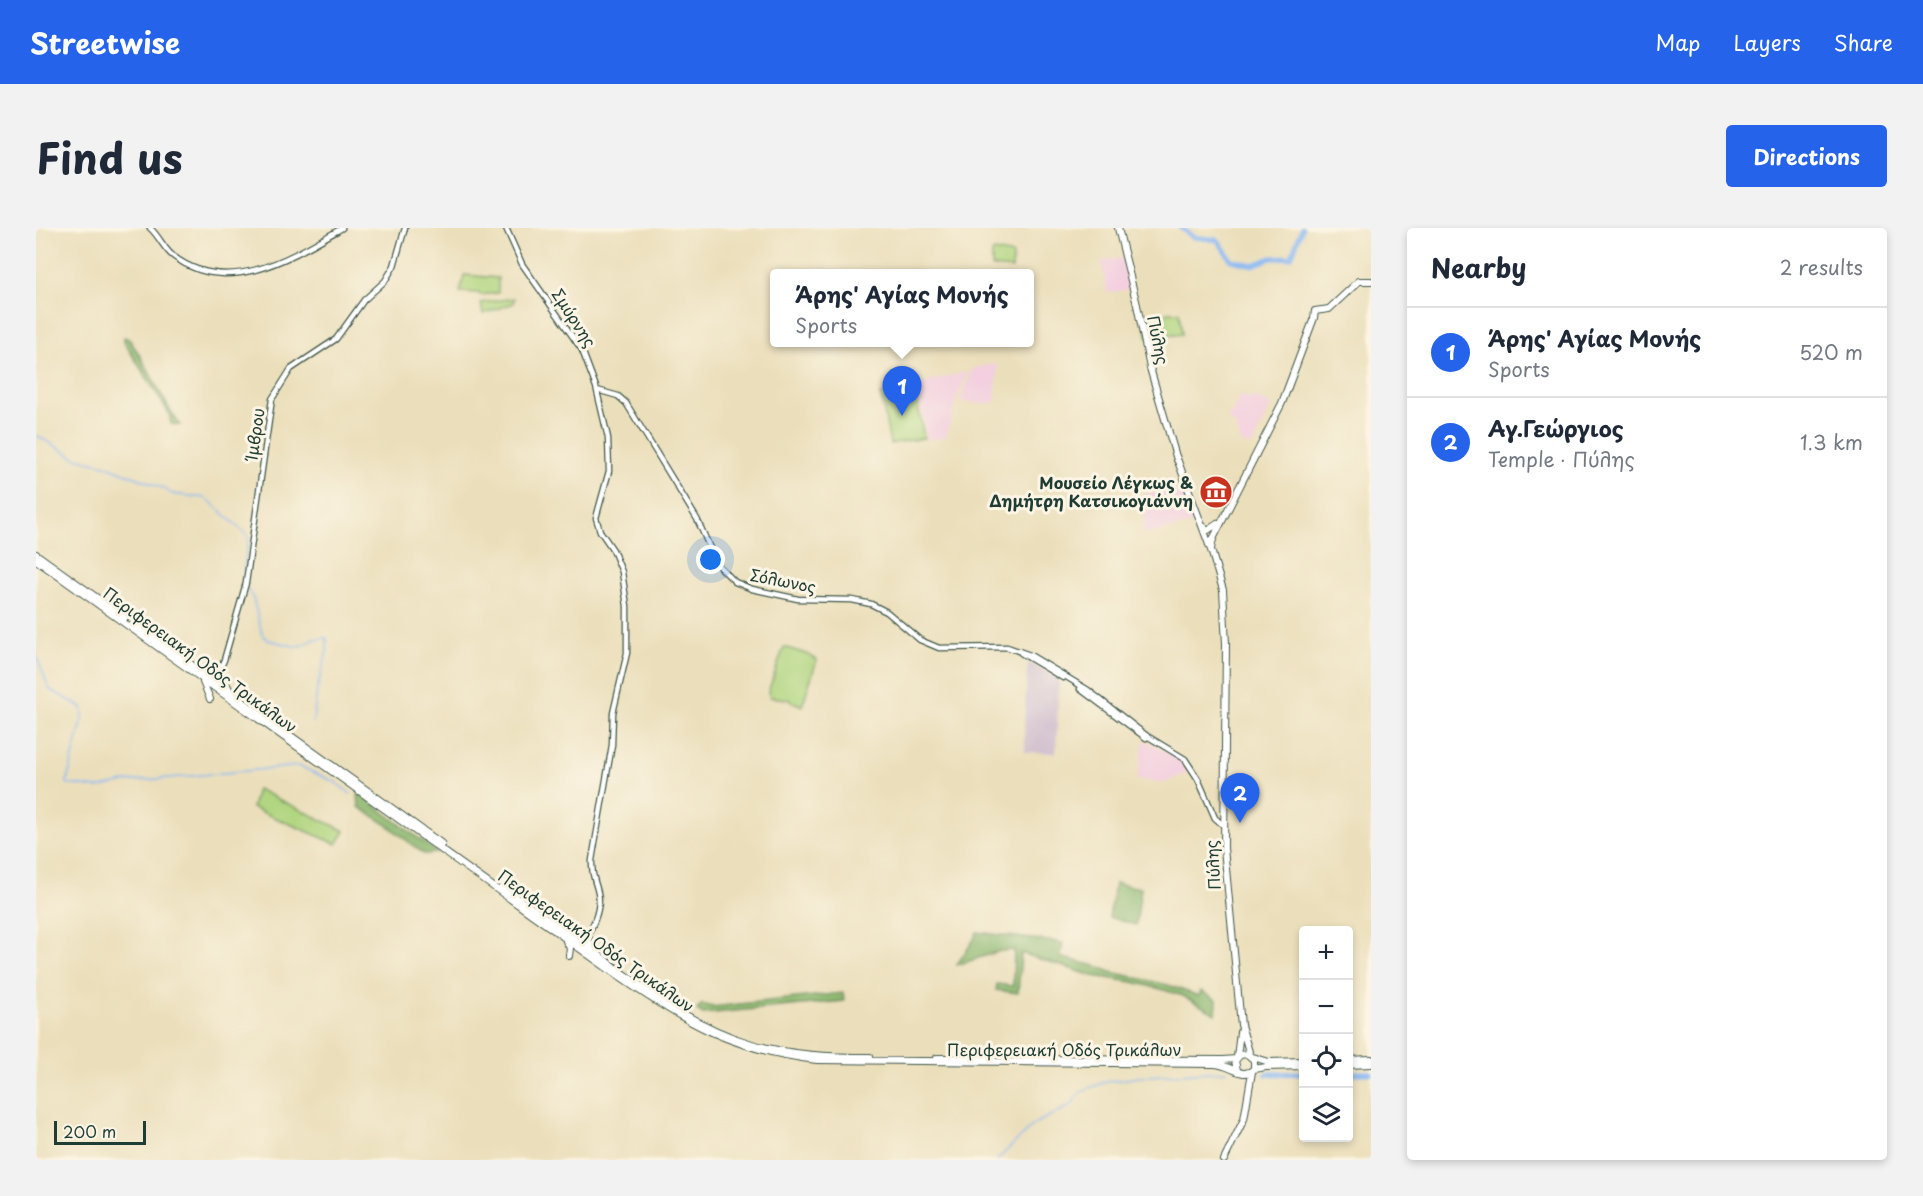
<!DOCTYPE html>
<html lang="en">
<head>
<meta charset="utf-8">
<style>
  :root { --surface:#fff; --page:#f2f2f3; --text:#1f2937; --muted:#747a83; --line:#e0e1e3; --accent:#2563eb }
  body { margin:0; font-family:"Playpen Sans",sans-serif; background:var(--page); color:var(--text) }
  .controls { position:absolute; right:18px; bottom:18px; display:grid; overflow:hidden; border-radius:6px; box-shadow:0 3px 9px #0003 }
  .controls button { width:54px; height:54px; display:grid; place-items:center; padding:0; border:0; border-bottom:2px solid var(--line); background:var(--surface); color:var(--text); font:30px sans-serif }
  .scale { position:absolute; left:18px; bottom:15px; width:92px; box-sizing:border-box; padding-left:6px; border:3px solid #1f3d34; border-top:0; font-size:16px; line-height:21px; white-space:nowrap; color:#1f3d34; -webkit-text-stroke:4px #fcf5e5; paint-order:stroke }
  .you { position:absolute; left:675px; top:332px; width:21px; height:21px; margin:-15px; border:4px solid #fff; border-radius:50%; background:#1a73e8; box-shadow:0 0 0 9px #1a73e833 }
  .badge { display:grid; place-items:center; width:39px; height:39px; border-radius:50%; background:var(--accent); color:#fff; font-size:20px; font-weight:700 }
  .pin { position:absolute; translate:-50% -50px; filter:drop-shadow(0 2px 3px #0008) }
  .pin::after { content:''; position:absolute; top:32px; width:21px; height:18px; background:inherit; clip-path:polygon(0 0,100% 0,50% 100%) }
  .popup { position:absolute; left:734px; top:41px; width:264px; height:78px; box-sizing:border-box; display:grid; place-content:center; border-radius:6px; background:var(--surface); filter:drop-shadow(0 2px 4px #0005); font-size:20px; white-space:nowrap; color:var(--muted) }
  .popup b { font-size:22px; color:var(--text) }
  .popup::after { content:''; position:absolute; left:50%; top:100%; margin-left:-12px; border:12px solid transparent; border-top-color:var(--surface) }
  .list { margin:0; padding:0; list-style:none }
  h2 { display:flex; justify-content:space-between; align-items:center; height:78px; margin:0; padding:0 24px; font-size:26px }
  h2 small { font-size:20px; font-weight:400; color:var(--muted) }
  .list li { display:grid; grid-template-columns:39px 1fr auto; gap:18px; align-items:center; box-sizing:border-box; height:90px; padding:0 24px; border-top:2px solid var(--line) }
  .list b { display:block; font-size:22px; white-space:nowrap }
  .list p { margin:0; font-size:20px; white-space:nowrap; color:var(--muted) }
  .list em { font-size:20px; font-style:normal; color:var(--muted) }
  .icon { flex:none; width:33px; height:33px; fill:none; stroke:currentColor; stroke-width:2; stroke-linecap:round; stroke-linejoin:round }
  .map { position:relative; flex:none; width:1335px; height:932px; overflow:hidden; border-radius:6px }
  header { display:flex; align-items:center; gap:36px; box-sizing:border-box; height:84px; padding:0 30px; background:var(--accent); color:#fff }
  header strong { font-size:28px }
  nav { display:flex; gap:33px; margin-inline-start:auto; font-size:21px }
  .intro { display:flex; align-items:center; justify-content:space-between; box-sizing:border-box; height:144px; padding:0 36px }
  h1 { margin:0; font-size:42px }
  .button { padding:15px 27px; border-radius:6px; background:var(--accent); color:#fff; font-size:21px; font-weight:700 }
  main { display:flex; gap:36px; padding:0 36px }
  aside { flex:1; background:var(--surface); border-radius:6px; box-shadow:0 3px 9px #0003 }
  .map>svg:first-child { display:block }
</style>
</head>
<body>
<header>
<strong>Streetwise</strong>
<nav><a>Map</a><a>Layers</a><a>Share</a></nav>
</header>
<div class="intro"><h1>Find us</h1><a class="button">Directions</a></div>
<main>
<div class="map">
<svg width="1335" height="932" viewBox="0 0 1335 932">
  <rect width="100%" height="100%" fill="#fcf5e5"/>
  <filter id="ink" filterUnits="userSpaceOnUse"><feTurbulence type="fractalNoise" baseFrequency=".0167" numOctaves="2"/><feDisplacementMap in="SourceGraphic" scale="12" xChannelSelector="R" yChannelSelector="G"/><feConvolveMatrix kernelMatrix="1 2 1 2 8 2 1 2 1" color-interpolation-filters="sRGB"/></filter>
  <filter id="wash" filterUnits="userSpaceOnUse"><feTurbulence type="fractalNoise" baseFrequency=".008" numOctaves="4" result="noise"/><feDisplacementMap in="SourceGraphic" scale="24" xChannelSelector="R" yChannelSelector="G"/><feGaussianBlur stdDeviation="1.35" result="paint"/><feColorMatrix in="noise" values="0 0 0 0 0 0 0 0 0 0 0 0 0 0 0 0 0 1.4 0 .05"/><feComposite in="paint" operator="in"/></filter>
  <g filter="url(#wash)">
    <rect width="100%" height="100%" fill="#ebdfbb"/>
    <!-- built -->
    <path fill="#f3cfdf" d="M1086 30 1094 61 1071 65 1066 33Z
      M953 137H962L959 175 943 176 924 173 936 141Z
      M932 143 919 175 910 209 891 212 881 157Z
      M1204 167 1209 170H1222L1235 178 1215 219 1205 214 1199 197 1191 191 1197 183Z
      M1148 261 1160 295 1108 307 1107 266Z
      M1108 512 1146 532 1156 542 1129 555 1101 551Z"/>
    <!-- industrial -->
    <path fill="#cfbdce" d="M992 434 1023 450 1020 525 989 524 988 496Z"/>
    <!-- green -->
    <path fill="#b1d680" stroke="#688a5a" stroke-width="1.5" d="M958 23 977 27 976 41 956 39V25Z
      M428 47 462 50V65L444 67V65L424 64Z
      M478 70V75L447 86 445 75Z
      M1134 84H1143L1146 106 1112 110 1107 88Z
      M878 158 888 210 854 216 845 167Z
      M748 419 773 427 781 432 766 478 751 471 734 469 732 464Z
      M221 561 309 603 301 616 216 580Z"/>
    <!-- forest -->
    <path fill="#8cb76e" stroke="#567a51" stroke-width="1.5" d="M88 109 93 111 103 126 134 182 144 197 135 196 133 185 88 114Z
      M322 566H324L402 625 388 626 350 596 323 579Z
      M1079 655 1105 660 1100 697 1073 689Z
      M941 704 1027 715 1024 729 1060 738 1075 744 1132 757 1163 768 1165 763 1181 772 1180 786 1147 768 1125 761 1097 754 1057 748 985 725 982 765 960 762 961 756 977 758 978 722 964 723 921 737C927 725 937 717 941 704Z
      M807 765 808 773 667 786 661 782 666 776 676 779Z"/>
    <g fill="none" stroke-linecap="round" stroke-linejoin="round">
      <!-- stream -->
      <path stroke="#88b8f3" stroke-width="1.5" d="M0 207 40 230 69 237 127 260 136 266 169 270 176 275 213 309 208 340V357
        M211 361 217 370 226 406 232 412 262 419 279 411 291 410V423L281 461 277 494
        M0 426 13 461 46 479 47 490 31 553 32 556 61 560 89 554 263 538 299 554 315 566
        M961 932 998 896 1034 878 1046 863 1069 854 1111 848 1191 843"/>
      <!-- river -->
      <path stroke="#88b8f3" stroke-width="5" d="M1145 0 1157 9 1182 12 1195 32 1217 37 1235 30 1255 29 1257 25 1266 0
        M1312 845H1335
        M1230 846 1268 845"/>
    </g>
  </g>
  <g filter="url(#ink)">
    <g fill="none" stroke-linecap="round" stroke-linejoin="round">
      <defs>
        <path id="minor" d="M114 0C123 8 128 21 137 28 192 70 256 29 306 0
          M470 0 486 36 546 122 560 159 572 210 573 243 560 290 564 303 577 322 586 344 591 378V425L577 485 576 517 556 632C555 648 559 651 562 665 566 681 555 703 546 716
          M561 162 582 168 590 175 661 291 681 336 699 354 716 361 762 371 816 372 835 376 851 384 884 412 903 420 971 419 994 427 1052 462 1111 508 1149 531 1162 551 1179 590 1188 598
          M985 425 1027 450
          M178 454 188 432 210 355 236 171 255 141 300 111 328 72 349 53 358 38 369 0
          M1044 461 1110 510"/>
        <path id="major" d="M1082 0 1101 77 1114 140 1141 232
          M1279 83 1293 81 1323 53H1335
          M1140 228 1175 322 1187 362 1190 416 1188 620 1205 797 1214 827
          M1167 298 1172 302 1181 296
          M1175 321 1177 311 1246 175 1278 90 1279 83
          M0 326 89 390
          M0 332 585 750C653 797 698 822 781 832L1179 836C1196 837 1206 852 1218 841V832L1211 826 1204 827 1199 833 1201 842
          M100 397 406 616
          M186 448 194 463
          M167 454 174 471
          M466 659C498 682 531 704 563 727 611 763 658 799 716 816 755 827 794 829 834 829
          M552 707 554 716 558 721
          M530 713 534 720 533 728
          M1201 829 1204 804
          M1217 829 1233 834 1268 833
          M901 830H957
          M991 831 1187 832 1200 831
          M1312 832 1335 831
          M1312 837 1335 836
          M1218 841 1230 839 1268 838
          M1188 932 1208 891 1216 844"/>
      </defs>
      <!-- minor casing -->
      <use href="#minor" stroke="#3e5548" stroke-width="7"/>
      <!-- major casing -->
      <use href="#major" stroke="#3e5548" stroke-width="8"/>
      <!-- minor -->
      <use href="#minor" stroke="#fff" stroke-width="4.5"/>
      <!-- major -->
      <use href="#major" stroke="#fff" stroke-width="6"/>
    </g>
  </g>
  <!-- icons -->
  <defs>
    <symbol id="museum-disc" viewBox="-11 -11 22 22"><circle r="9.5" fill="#c8321e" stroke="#fcf5e5"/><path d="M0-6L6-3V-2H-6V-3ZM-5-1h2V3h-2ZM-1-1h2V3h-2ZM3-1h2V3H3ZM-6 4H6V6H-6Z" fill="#fff"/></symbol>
  </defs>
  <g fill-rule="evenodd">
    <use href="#museum-disc" x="1161" y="245" width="38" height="38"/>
  </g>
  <g text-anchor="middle" stroke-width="6" stroke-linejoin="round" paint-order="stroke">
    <!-- street labels -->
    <g font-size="16" fill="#1f3d34" stroke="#fcf5e5">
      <text transform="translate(538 90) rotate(57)" y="6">Σμύρνης</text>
      <text transform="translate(1122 112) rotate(78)" y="6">Πύλης</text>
      <text transform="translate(219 206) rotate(-82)" y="6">Ίμβρου</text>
      <text transform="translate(747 353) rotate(11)" y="6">Σόλωνος</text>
      <text transform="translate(164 432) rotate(36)" y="6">Περιφερειακή Οδός Τρικάλων</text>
      <text transform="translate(1177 637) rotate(-94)" y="6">Πύλης</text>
      <text transform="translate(560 713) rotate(35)" y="6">Περιφερειακή Οδός Τρικάλων</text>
      <text x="1028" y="828">Περιφερειακή Οδός Τρικάλων</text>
    </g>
    <!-- poi labels -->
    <g font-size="16" font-weight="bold" fill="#1f3d34" stroke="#fcf5e5" text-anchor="end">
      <text x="1157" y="261">Μουσείο Λέγκως &amp;<tspan x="1157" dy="18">Δημήτρη Κατσικογιάννη</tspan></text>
    </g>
  </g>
</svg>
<div class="controls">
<button>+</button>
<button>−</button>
<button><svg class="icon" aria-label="locate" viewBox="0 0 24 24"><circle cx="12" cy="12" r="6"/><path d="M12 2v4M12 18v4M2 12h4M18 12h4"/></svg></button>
<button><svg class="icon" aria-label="layers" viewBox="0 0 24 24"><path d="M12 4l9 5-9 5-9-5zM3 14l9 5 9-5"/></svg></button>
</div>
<div class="scale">200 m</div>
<div class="you"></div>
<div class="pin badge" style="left:866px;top:188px">1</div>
<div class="popup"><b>Άρης' Αγίας Μονής</b>Sports</div>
<div class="pin badge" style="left:1204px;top:595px">2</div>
</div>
<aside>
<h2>Nearby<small>2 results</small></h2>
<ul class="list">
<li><span class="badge">1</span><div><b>Άρης' Αγίας Μονής</b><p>Sports</p></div><em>520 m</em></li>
<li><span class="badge">2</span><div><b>Αγ.Γεώργιος</b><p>Temple · Πύλης</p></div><em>1.3 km</em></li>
</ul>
</aside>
</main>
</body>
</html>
